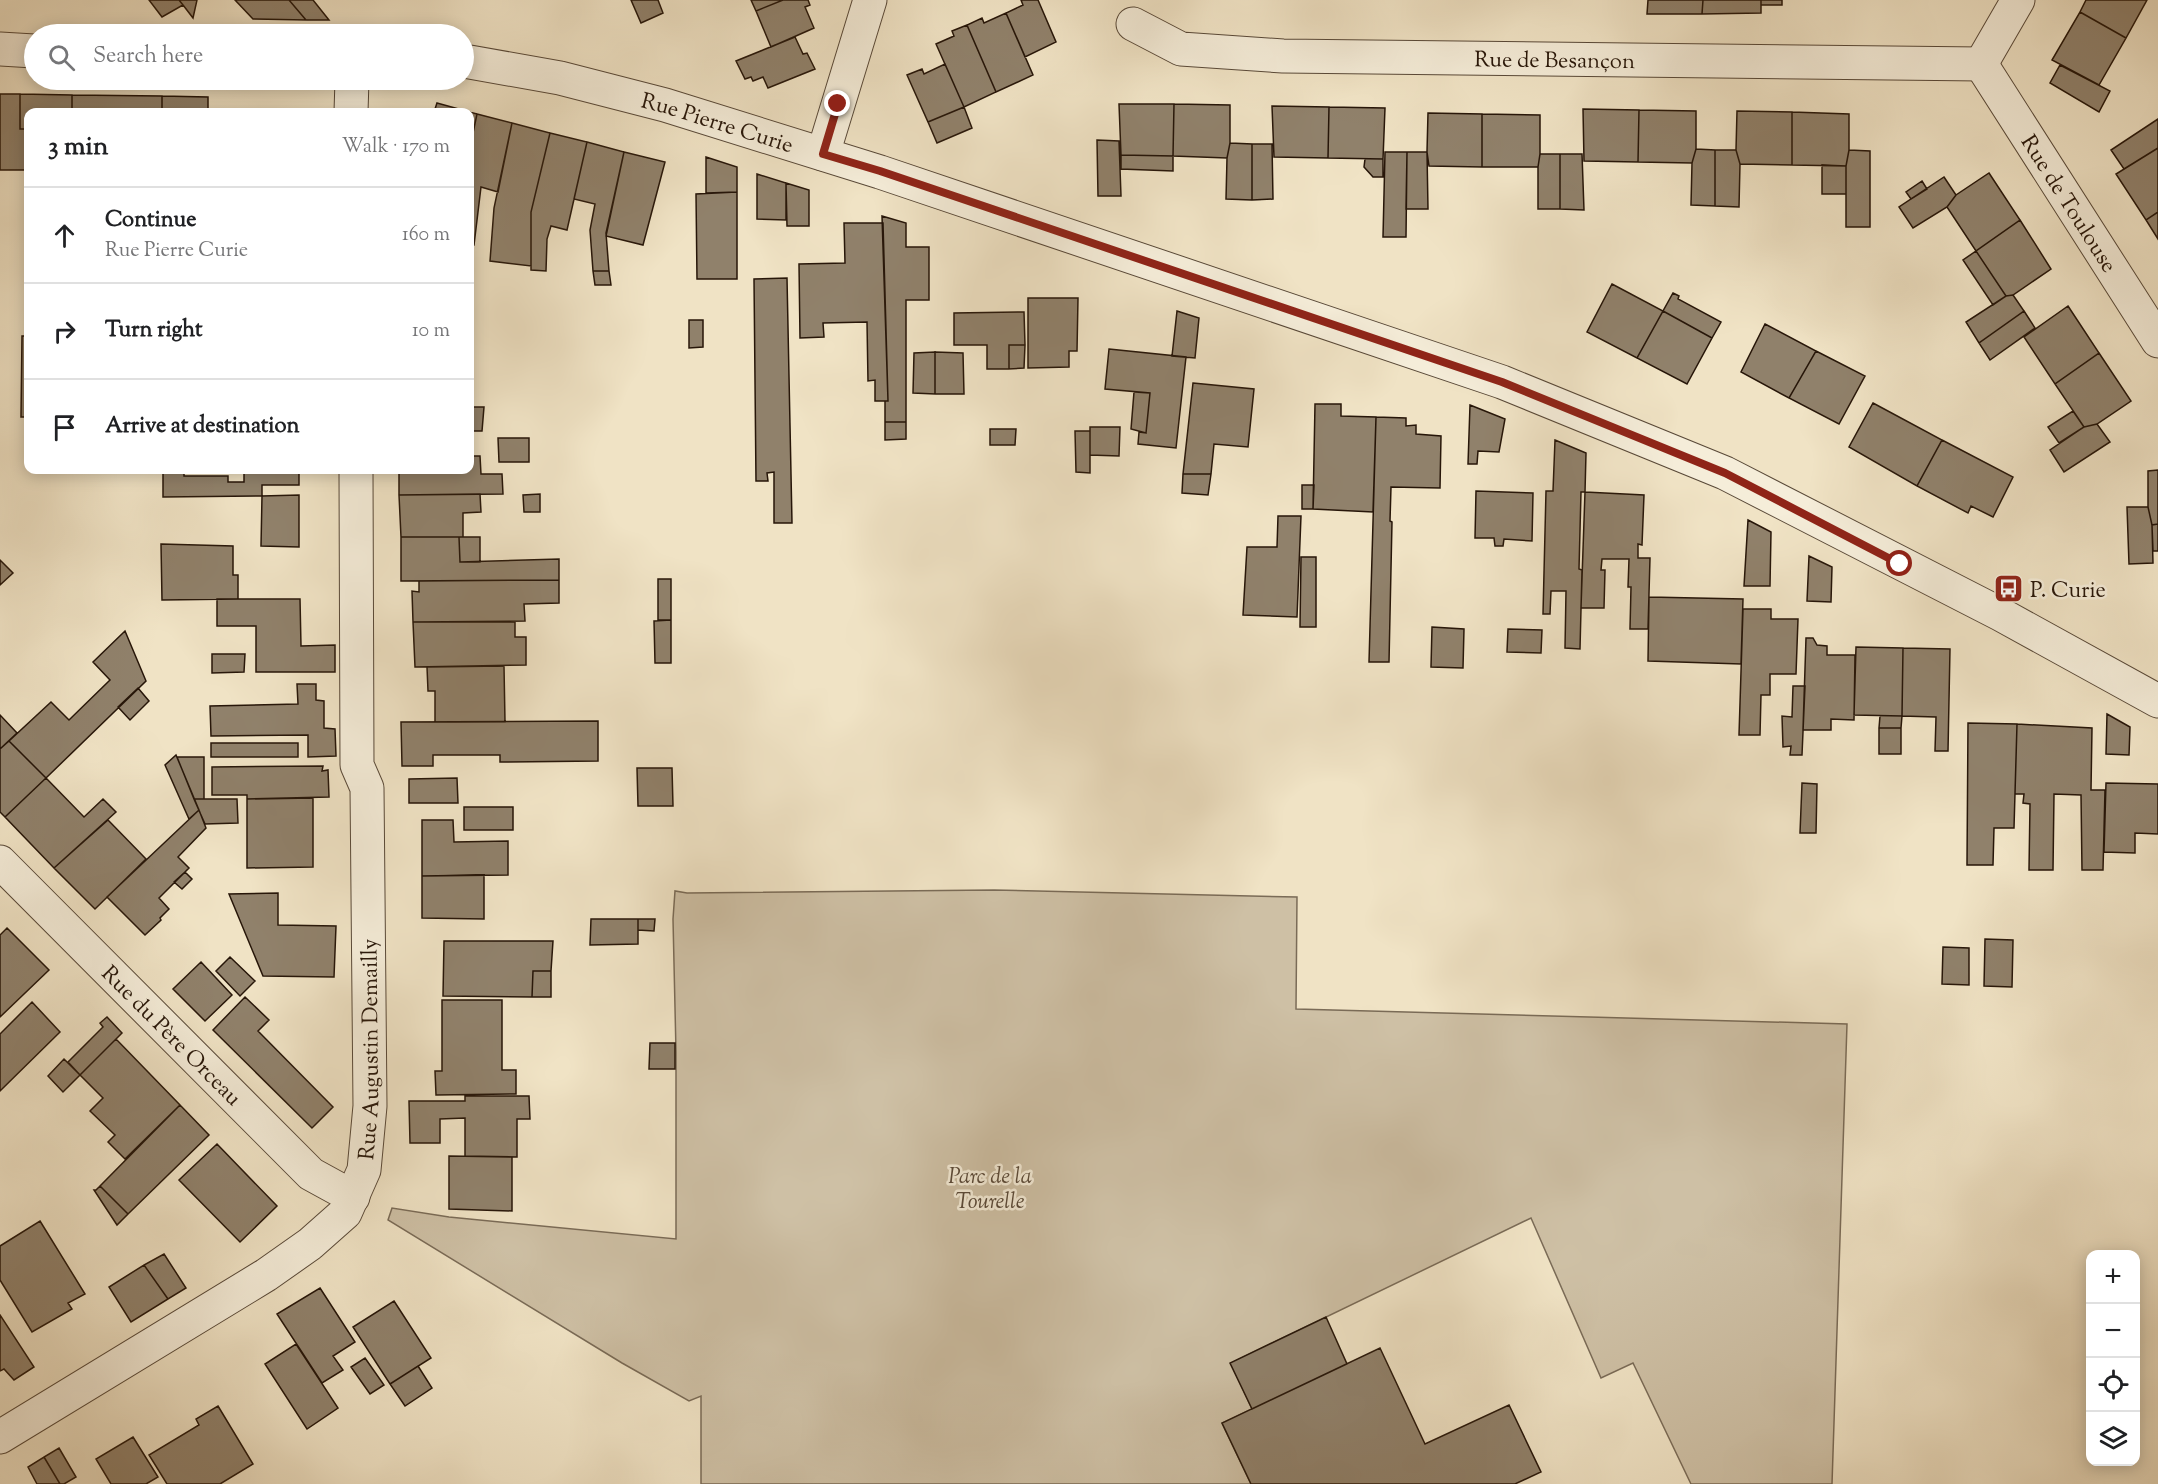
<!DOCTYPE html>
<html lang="en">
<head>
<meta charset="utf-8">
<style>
  :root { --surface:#fff; --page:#f6f6f6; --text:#202124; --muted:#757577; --line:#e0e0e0 }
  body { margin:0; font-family:"Sorts Mill Goudy",serif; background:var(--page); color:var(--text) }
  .controls { position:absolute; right:18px; bottom:18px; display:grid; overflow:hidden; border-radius:12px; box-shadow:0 3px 15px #0003 }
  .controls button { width:54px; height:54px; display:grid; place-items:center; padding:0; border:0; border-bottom:2px solid var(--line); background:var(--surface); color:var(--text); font:30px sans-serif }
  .stop { position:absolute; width:18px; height:18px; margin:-14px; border:4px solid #8f2418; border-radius:50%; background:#fff }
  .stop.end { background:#8f2418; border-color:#fff; box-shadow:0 2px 6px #0008 }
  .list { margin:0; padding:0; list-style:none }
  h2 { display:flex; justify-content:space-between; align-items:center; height:78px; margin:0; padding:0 24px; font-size:26px }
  h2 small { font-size:20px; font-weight:400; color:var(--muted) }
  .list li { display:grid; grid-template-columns:39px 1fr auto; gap:18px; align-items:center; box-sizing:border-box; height:96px; padding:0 24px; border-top:2px solid var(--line) }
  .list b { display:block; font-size:22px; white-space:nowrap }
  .list p { margin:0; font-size:20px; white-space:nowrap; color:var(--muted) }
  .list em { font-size:20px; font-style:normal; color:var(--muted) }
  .icon { flex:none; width:33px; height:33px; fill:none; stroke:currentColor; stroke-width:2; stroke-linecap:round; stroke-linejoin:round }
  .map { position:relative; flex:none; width:2158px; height:1484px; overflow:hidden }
  .search { position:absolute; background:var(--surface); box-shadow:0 3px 15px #0003; left:24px; top:24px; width:450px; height:66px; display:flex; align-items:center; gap:15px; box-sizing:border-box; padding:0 21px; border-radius:33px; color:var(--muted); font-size:22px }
  .panel { position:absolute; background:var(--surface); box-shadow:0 3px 15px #0003; left:24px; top:108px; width:450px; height:366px; border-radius:12px }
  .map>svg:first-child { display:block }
</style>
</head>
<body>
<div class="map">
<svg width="2158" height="1484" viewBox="0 0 2158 1484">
  <rect width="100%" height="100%" fill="#f0e3c5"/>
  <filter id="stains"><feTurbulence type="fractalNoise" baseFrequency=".00333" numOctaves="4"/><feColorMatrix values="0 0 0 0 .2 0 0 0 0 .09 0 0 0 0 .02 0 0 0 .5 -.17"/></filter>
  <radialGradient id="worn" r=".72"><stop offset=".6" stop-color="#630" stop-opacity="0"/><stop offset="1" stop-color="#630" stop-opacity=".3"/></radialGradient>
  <!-- green -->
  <path fill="#cec0a5" stroke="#7a6b57" stroke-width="1.5" d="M994 890 1297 897 1296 1009 1847 1024 1832 1484H1691L1633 1363 1601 1378 1531 1218 1231 1363 1252 1409 1222 1423 1251 1484H701V1396L689 1401 622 1363 388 1220 392 1208 449 1217 676 1239V1052L673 919 675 891 687 893Z"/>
  <!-- building -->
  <path fill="#90816b" stroke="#271609" stroke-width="1.5" d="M149 0H179L183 5 162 17Z
    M179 0H197L193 18 183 5Z
    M235 0H289L306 20 253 19Z
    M289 0H313L329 20H306Z
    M631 0H658L663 13 641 23Z
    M751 0H783L756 11Z
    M783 0H808L810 5 805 7 814 28 771 47 756 11Z
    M1021 0H1038L1056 42 1025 57 1006 13 1023 5Z
    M1648 0H1703L1702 14H1647Z
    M1703 0H1761V13L1702 14Z
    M1761 0H1782V5H1761Z
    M2086 0H2147L2126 38 2080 12Z
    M2080 12 2126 38 2099 85 2052 60Z
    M1006 13 1033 75 996 92 967 25 982 18 984 23Z
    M967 25 996 92 964 107 936 44 954 36 952 31Z
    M795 37 803 54 807 53 815 69 768 88 763 77 753 81 751 77 745 79 736 61Z
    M945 64 964 107 928 122 907 75 922 69 924 74Z
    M2060 65 2110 91 2099 112 2050 83Z
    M0 94H20V129H28V170H0Z
    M20 94 72 95V112H28V129H20Z
    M72 95 162 96V112H72Z
    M162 96 208 97V112H162Z
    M437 103 477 114 470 147V112H434Z
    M1119 104H1174L1173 156 1121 155Z
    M1174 104 1230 105V143L1227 158 1173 156Z
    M1272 106 1329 107 1328 158 1274 157Z
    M964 107 972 128 937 143 928 122Z
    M1329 107 1385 108 1383 159 1328 158Z
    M1583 109 1639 110 1638 162 1584 161Z
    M1639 110 1696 111V149L1692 163 1638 162Z
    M1737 111 1792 112V165L1740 164 1736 150Z
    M1792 112 1849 114V150L1846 166 1792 165Z
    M1428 113 1482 114V167L1429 166 1427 152Z
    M477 114 512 123 498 192 481 187 474 245H470V147Z
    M1482 114 1540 115V154L1538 167H1482Z
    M2158 119V148L2124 169 2111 150Z
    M512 123 550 133 531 212V266L490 261 494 208Z
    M550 133 587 142 567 230 551 226 547 239 546 271 531 270V212Z
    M1097 140 1119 141 1121 196H1098Z
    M587 142 624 152 606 233 609 271H593L590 230 595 204 574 199Z
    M1230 143 1252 144V200L1226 199 1227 158Z
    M1252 144H1272L1273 199 1252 200Z
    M2158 148V212L2146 220 2116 174Z
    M1696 149 1715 150V206L1691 205 1692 163Z
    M1715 150H1736L1740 164 1739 207 1715 206Z
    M1849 150 1870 151V227H1846V166Z
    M624 152 665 162 643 245 606 236Z
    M1385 152H1407L1406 237H1383Z
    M1407 152H1427L1428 209H1406Z
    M1540 154H1560V209H1538V167Z
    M1560 154H1582L1584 210 1560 209Z
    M1121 155 1173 156V171L1121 169Z
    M706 157 737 167V192L706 193Z
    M1365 159H1383V177H1373L1364 167Z
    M1822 165 1846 166V194H1822Z
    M1989 173 2020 220 1976 251 1947 207 1956 195Z
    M757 174 786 183V220L757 219Z
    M1944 177 1956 195 1947 207 1913 228 1899 207Z
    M1922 181 1927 189 1911 199 1906 192Z
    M786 183 809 190V226H787Z
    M737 192V279H697L696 194Z
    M2158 212V239L2146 220Z
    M882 216 906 223V247H929V300H906V422H885V401H888Z
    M2020 220 2051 269 2013 295 2006 296 1976 251Z
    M844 223H883L888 401H875V380L868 381 867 322 823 323 824 337 800 338 799 264 845 263Z
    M1976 251 2006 296 1993 305 1963 260Z
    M593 271H609L611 285H595Z
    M787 278 792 523H774V472L767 473 768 481H756L754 279Z
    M1612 284 1663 311 1637 358 1587 332Z
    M1673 293 1679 296 1678 299 1721 322 1712 338 1663 311Z
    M2013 295 2024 311 1979 343 1966 322 2006 296Z
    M1028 298H1078L1077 351H1069V367L1028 368Z
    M2068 306 2099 353 2055 384 2024 337Z
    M1177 311 1199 318 1195 358 1172 356Z
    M1663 311 1712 338 1687 384 1637 358Z
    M2024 311 2035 328 1990 360 1979 343Z
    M1024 312 1025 345H1009V369H987V345H954V313Z
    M689 320H703V347L689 348Z
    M1765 324 1816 351 1789 398 1741 372Z
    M22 336H28V417H21Z
    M1009 345H1025L1024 368 1009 369Z
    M1109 349 1186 357 1176 448 1138 444 1139 432 1146 433 1150 393 1105 389Z
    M1816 351 1865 376 1839 424 1789 398Z
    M935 352 963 353 964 394H935Z
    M935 352V394L913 393 914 353Z
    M2099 353 2131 401 2097 424 2084 427 2055 384Z
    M1193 383 1254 389 1248 447 1214 444 1211 474H1183Z
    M1134 392 1150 393 1146 433 1131 429Z
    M1873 403 1942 440 1917 486 1849 447Z
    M1315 404H1341V416L1376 417 1373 512 1313 509Z
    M1470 405 1505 419 1499 452 1478 451 1477 464H1468Z
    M470 407H484L482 431H470Z
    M2073 411 2084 427 2059 443 2048 427Z
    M1376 417 1406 418V426L1416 425V434L1441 436 1440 488 1391 487 1390 521 1392 522 1389 662H1369Z
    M885 422H906V439L885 440Z
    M2097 424 2110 442 2064 472 2050 450 2084 427Z
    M1090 427H1120L1119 456 1090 455Z
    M990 429H1016L1015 445H990Z
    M1075 431H1090V473L1076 472Z
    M498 438H529V462H499Z
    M1555 440 1586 453 1585 492H1581L1579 569 1582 570 1580 649 1565 648 1566 591H1551L1550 614H1543L1546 491H1553Z
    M1942 440 2013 477 1993 517 1971 506 1968 513 1917 486Z
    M470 456H480L481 474H502L503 494 399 495V470H470Z
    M163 470H184V476H228V482H244V470H299V485H262V496L163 497Z
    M2158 470V524L2152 525 2148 507V471Z
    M1183 474H1211L1208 495 1182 493Z
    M1302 485H1314L1313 509H1302Z
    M1476 491 1533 493 1532 541 1504 539 1503 546H1495L1494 538H1475Z
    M1585 492 1644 495 1642 545 1638 544V558H1650L1648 629H1630L1631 587H1628L1629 559H1602L1601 570H1605L1604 608H1581Z
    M480 494 481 512 463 513V537H401L399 495Z
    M540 494V512H524L523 495Z
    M299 495V547L261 546 262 496Z
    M2127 507H2148L2152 525 2153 563 2129 564Z
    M1278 516H1301L1297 617 1243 615 1247 547H1277Z
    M1748 520 1771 532 1770 586H1744Z
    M2158 524V551H2153L2152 525Z
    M401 537H459L460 562 559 559V580L401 581Z
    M459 537H480V562H460Z
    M161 544 233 546V575H238V599L162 600Z
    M1809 556 1832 567 1831 602 1807 601Z
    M1301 557H1316V627H1300Z
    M0 560 13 573 0 585Z
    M658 579H671V620H658Z
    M559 580V603L524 604 525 621 413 622 412 591 419 592V581Z
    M1649 597 1743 599 1741 664 1648 661Z
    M217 599H300L301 646 335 645V672H256V626H217Z
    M1743 609H1771V619H1798L1796 674H1770V695H1761L1760 735H1739Z
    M671 620V663H655L654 621Z
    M413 622H515V637H526V665L415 667Z
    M1432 627 1464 629 1463 668 1431 667Z
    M1508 629 1542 630 1541 653 1507 652Z
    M125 631 146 681 46 778 9 741 51 702 69 720 110 680 93 662Z
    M1806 638H1813L1817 645 1827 646V655H1855L1854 720 1831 719V730H1803Z
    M1856 647 1903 648 1902 716 1854 715Z
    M1903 648 1950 649 1948 751H1935L1936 717 1902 716Z
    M212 654H245L244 672 212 673Z
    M504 666 505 722H435V691H428L427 667Z
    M297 684H316V700L324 701V728L335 729 336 756 308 757V735L211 736 210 706 298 704Z
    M1793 686H1805L1802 755H1790L1791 746 1783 747 1782 716 1792 717Z
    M138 688 149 701 130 720 118 707Z
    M2107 714 2130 727 2129 755 2106 754Z
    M0 715 17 733 0 749Z
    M1880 716H1902L1901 728H1879Z
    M598 721V761L500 762V755H433V766H402L401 722Z
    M1968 723 2017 724 2014 828H1994L1993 865H1967Z
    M2017 724 2092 728 2091 790H2105L2103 870H2082L2081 795 2054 794 2053 870H2029L2030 804 2023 803 2024 794H2015Z
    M1879 728H1901V754H1879Z
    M9 741 46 778 5 817 0 812V749Z
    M211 743H298V757H211Z
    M176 755 199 810 189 819 165 765Z
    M177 757H204V799H194Z
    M323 766 322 771 328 770 329 797 247 799V795H212V767Z
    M637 768H672L673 806H638Z
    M46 778 84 817 103 799 116 812 54 868 5 817Z
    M457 778 458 803H409V779Z
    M1802 783 1817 784 1816 833H1800Z
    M2106 783 2158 784V834L2135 833V853L2104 852Z
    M313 798V867L247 868V799Z
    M194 799H237L238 823 205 824Z
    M464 807H513V830H464Z
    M199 810 206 828 178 857 189 868 159 898 169 909 160 918 161 920 145 935 107 897Z
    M108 820 146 859 95 909 54 868Z
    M422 820H453L454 842 508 841V875L422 876Z
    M185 872 192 879 182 889 174 882Z
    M484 875V919L422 918V876Z
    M278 893V925L336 926 334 977 263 976 229 894Z
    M591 919H638V944L590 945Z
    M638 919H655L654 931 638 930Z
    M7 928 49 970 0 1017V935Z
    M1985 939 2013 940 2012 987 1984 986Z
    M444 941H553L551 971H533L532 997 443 996Z
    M1943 947 1969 948V985L1942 984Z
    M230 957 255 981 240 996 216 971Z
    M201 962 232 995 205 1021 173 989Z
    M533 971H551V997H532Z
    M245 997 269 1020 258 1031 333 1107 312 1128 213 1030Z
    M442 1000H502V1070H516V1094L436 1095 435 1071H442Z
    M32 1002 60 1032 0 1091V1034Z
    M107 1017 122 1033 80 1075 68 1062 103 1027 100 1023Z
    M116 1039 180 1105 125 1159 108 1142 115 1135 90 1111 103 1098 80 1075Z
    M650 1043H675V1069H649Z
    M64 1059 80 1075 63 1092 48 1076Z
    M465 1096H529L530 1119H517V1157L465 1156V1118L440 1119V1143H410L409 1101H465Z
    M180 1105 209 1135 128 1214 100 1186Z
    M217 1144 277 1206 240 1242 179 1180Z
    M449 1156 512 1157V1211L449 1209Z
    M100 1186 128 1214 117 1225 94 1190H96Z
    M40 1221 85 1294 68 1303 72 1309 32 1332 0 1280V1246Z
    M164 1254 186 1288 168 1299 144 1265Z
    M144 1265 168 1299 131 1322 109 1287Z
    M320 1288 355 1342 333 1356 343 1370 322 1383 277 1314Z
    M394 1301 431 1358 390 1384 353 1327Z
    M0 1315 34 1367 14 1380 4 1369 0 1371Z
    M1326 1317 1347 1364 1252 1409 1230 1363Z
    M296 1344 338 1408 307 1429 265 1364Z
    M1380 1348 1425 1444 1509 1405 1541 1472 1515 1484H1251L1222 1423Z
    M365 1358 384 1385 370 1394 351 1367Z
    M418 1366 432 1388 405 1406 390 1384Z
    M218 1406 253 1464 220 1484H167L149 1455 199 1425 196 1419Z
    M133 1437 158 1477 146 1484H111L96 1459Z
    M59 1448 76 1477 64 1484H60L44 1457Z
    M44 1457 60 1484H37L28 1467Z"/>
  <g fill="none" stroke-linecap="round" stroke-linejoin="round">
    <defs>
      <g id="street">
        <path id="s1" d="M1133 24 1181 49 1283 56 1981 64"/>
        <path d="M0 49 34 51"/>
        <path id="s2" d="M464 61 560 78 665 105 880 172 1502 382 1725 473 2000 614 2158 701"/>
        <path id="s3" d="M1981 64 2158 341"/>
        <path d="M1981 64 2018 0"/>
        <path d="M351 112 352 80"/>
        <path d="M823 154 870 0"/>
        <path id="s4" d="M0 862 311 1174 353 1197"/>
        <path id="s5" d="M0 1437 266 1275 310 1244 345 1213 364 1170 370 1106 367 788 357 765 356 470"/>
      </g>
    </defs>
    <!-- street casing -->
    <use href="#street" stroke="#594938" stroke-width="35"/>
    <!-- street -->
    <use href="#street" stroke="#f5edd9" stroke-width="33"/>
  </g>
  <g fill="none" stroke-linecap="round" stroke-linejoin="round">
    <!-- route -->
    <path stroke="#8f2418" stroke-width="8" d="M838 104 823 154 880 171 1502 382 1725 473 1900 564"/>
  </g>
  <!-- icons -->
  <defs>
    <symbol id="bus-square" viewBox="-11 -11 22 22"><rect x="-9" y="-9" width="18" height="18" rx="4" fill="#8f2418" stroke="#f5edd9"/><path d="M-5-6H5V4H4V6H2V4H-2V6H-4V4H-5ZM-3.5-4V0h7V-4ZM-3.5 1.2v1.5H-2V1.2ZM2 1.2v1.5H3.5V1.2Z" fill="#fff"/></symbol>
  </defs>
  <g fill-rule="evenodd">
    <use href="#bus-square" x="1992" y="572" width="33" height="33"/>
  </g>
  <g text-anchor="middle" stroke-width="5" stroke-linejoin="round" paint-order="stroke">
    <!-- street labels -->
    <g font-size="22" fill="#271609" stroke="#f5edd9">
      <text dy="8" stroke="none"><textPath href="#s1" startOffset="428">Rue de Besançon</textPath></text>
      <text dy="8" stroke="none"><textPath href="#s2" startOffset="261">Rue Pierre Curie</textPath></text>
      <text dy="8" stroke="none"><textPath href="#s3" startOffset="165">Rue de Toulouse</textPath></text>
      <text dy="8" stroke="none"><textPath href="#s4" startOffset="244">Rue du Père Orceau</textPath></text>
      <text dy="8" stroke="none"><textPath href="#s5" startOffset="580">Rue Augustin Demailly</textPath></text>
    </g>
    <!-- poi labels -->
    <g font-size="22" fill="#271609" stroke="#f5edd9" text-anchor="start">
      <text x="2030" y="597">P. Curie</text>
    </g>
    <!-- park labels -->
    <g font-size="22" font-style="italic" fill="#594938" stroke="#f5edd9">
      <text x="990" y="1183">Parc de la<tspan x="990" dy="25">Tourelle</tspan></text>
    </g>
  </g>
  <rect width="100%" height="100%" filter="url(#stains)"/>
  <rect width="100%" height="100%" fill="url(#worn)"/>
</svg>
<div class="controls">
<button>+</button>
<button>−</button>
<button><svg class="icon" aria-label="locate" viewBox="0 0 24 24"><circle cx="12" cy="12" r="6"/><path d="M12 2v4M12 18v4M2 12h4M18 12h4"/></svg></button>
<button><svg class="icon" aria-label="layers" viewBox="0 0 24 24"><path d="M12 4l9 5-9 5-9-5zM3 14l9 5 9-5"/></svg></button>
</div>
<div class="stop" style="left:1900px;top:564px"></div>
<div class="stop end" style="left:838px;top:104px"></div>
<div class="search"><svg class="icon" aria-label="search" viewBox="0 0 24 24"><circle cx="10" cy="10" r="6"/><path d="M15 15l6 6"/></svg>Search here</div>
<section class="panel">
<h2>3 min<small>Walk · 170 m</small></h2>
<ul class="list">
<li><svg class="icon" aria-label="ahead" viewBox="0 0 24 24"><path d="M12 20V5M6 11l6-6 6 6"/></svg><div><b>Continue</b><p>Rue Pierre Curie</p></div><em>160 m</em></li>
<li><svg class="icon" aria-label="right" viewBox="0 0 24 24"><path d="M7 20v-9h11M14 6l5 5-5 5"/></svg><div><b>Turn right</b></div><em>10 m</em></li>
<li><svg class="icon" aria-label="arrive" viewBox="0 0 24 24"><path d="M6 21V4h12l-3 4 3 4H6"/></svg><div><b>Arrive at destination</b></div></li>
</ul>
</section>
</div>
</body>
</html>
